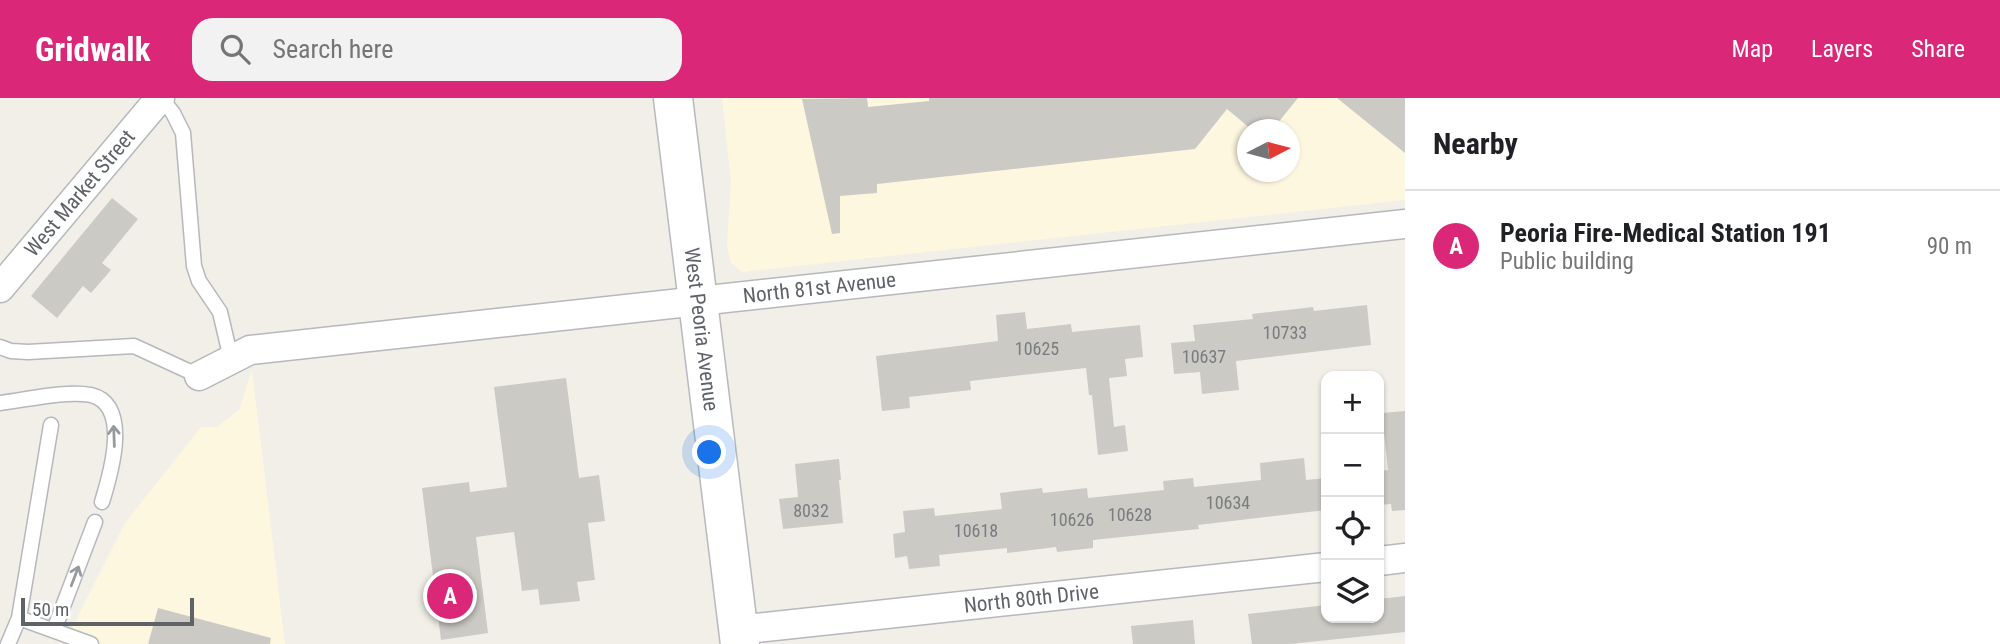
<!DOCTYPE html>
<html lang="en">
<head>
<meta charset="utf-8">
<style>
  :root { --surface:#fff; --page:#f2f2f2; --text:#202124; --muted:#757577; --line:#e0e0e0; --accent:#db2777 }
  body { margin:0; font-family:"Roboto Condensed",sans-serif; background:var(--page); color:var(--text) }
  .controls { position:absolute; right:21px; bottom:21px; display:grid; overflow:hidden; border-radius:14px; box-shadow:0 2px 5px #0004 }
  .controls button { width:63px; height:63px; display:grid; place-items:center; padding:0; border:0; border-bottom:2px solid var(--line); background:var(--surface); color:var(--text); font:35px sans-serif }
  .compass { position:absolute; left:1237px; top:21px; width:63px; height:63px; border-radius:50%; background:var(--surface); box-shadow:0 2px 5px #0004; rotate:84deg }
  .scale { position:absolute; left:21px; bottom:18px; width:173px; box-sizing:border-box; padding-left:7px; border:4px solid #5f6368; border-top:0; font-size:19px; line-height:24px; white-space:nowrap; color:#5f6368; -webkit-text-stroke:5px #fff; paint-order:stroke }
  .you { position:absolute; left:710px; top:355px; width:24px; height:24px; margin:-18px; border:5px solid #fff; border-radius:50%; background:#1a73e8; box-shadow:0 0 0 10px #1a73e833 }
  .badge { display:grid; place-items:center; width:46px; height:46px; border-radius:50%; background:var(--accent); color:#fff; font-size:23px; font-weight:700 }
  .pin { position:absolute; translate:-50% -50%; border:4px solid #fff; box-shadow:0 2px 7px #0006 }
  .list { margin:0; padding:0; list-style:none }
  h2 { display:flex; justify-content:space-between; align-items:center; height:91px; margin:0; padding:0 28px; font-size:30px }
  h2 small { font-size:23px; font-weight:400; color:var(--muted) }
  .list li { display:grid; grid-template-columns:46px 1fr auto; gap:21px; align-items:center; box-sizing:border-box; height:112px; padding:0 28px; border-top:2px solid var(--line) }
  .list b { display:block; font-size:26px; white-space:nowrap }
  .list p { margin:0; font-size:23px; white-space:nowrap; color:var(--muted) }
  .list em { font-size:23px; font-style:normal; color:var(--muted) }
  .icon { flex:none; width:38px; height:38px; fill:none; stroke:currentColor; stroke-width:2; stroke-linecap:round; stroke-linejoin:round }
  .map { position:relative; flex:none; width:1405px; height:546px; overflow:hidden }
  header { display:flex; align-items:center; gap:42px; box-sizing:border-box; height:98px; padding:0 35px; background:var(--accent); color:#fff }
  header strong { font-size:33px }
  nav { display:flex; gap:38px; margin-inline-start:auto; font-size:24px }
  .search { width:490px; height:63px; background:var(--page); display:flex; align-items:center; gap:18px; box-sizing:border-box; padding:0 24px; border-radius:21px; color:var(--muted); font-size:26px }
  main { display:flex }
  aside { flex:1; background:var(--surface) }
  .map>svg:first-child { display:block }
</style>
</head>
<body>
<header>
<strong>Gridwalk</strong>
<div class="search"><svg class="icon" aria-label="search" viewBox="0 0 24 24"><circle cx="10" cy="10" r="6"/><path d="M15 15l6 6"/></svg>Search here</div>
<nav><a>Map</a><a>Layers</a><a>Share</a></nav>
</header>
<main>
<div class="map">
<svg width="1405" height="546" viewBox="0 0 1405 546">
  <rect width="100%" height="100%" fill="#f1efe8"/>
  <!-- commercial -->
  <path fill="#fef7e0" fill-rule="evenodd" d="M722 0H1405V102L742 174 731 165 727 147 731 84ZM1248 32H1290V74H1248Z
    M252 272 285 546H64L125 425 201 329H217L239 312Z"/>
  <!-- building -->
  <path fill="#cccac5" d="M867 0 868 9 929 3V0H1298L1272 32H1252L1227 11 1195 51 877 86V95L840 98V135L832 136 802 1Z
    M1337 0H1405V55Z
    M112 100 138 121 102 165 111 172 91 195 83 188 57 220 31 198Z
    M1367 207 1371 247 1236 263 1239 292 1202 296 1200 274 1174 276 1171 245 1195 243 1193 227 1253 221 1252 216 1313 209 1314 213Z
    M1025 214 1027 231 1071 226 1072 234 1140 227 1143 259 1125 261 1127 278 1109 280 1114 329 1125 327 1128 353 1098 357 1092 297H1089L1086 270 970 283 971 292 909 299 910 310 882 313 876 258 998 243 996 217Z
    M566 280 579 380 599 377 605 423 588 425 595 482 577 484 580 503 540 507 538 491 522 493 514 434 476 439 488 535 441 542 422 390 469 384 470 394 507 389 494 289Z
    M1405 313V412L1392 413 1391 406 1379 407V373L1388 372 1382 315Z
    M1304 360 1306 382 1326 380V412L1198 427 1199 431 1093 442V450L1057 454 1056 449 1007 455V450L939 457 940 468 909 471 907 458 895 460 893 436 905 434 903 413 934 410 935 418 1002 411 1000 395 1042 390 1043 395 1087 390 1088 400 1164 392 1163 383 1193 380 1194 389 1261 382 1260 365Z
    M839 361 841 382H839L843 425 783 431 779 401 798 399 795 366Z
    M1405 498V534L1290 546H1252L1248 516 1326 507V520H1379V501Z
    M158 510 271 540 270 546H148Z
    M1193 522 1195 546H1133L1131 528Z"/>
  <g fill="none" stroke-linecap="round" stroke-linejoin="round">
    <defs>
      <path id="lane" d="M161 0 173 15 183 35 194 168 199 183 220 214 231 261
        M0 249 11 253 28 254 134 248 199 278
        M0 305C26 302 66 292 91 297 132 307 110 378 102 404
        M51 327 19 520 91 546
        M54 532 95 424
        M8 546 19 520"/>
      <g id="street">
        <path id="s1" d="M0 190 160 0"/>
        <path id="s2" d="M199 278 250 252 1405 126"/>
        <path d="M1379 463 1405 460"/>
        <path id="s3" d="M737 532 1326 469"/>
      </g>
      <g id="secondary">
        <path id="s4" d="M673 0 740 546"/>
      </g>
    </defs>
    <!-- lane casing -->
    <use href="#lane" stroke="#b5b8bc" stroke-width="17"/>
    <!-- street casing -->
    <use href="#street" stroke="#b5b8bc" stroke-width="31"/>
    <!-- secondary casing -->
    <use href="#secondary" stroke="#b6babf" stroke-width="41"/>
    <!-- lane -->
    <use href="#lane" stroke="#fff" stroke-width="14"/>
    <!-- street -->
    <use href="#street" stroke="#fff" stroke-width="28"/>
    <!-- secondary -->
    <use href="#secondary" stroke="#fff" stroke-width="38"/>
  </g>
  <!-- one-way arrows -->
  <defs><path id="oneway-shaft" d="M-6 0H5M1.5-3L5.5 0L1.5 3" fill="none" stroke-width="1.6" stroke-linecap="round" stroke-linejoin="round" transform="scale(1.75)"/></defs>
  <g stroke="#979a9d">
    <use href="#oneway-shaft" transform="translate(114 338) rotate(-92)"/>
    <use href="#oneway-shaft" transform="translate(75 478) rotate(-69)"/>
  </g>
  <g text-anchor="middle" stroke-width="6" stroke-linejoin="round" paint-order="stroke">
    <!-- number labels -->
    <g font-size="18" fill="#7a7d7f">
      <text x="1285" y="241">10733</text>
      <text x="1037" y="257">10625</text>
      <text x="1204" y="265">10637</text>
      <text x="1228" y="411">10634</text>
      <text x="811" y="419">8032</text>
      <text x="1130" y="423">10628</text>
      <text x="1072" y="428">10626</text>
      <text x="976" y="439">10618</text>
    </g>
    <!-- street labels -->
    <g font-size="21" fill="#5f6368" stroke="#fff">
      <text dy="7" stroke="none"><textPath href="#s1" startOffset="124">West Market Street</textPath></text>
      <text dy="7" stroke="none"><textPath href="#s2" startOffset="630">North 81st Avenue</textPath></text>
      <text dy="7" stroke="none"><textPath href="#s4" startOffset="233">West Peoria Avenue</textPath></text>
      <text dy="7" stroke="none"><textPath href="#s3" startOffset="296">North 80th Drive</textPath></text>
    </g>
  </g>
</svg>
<div class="controls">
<button>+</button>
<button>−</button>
<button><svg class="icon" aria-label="locate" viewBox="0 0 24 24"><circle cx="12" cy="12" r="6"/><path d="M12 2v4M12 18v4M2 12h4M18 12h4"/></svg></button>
<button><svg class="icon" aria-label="layers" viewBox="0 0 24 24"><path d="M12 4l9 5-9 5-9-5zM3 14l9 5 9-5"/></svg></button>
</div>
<svg class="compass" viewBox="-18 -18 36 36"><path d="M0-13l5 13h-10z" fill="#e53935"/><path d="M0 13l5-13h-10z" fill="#757577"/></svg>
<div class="scale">50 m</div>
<div class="you"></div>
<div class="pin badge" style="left:450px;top:498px">A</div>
</div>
<aside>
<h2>Nearby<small></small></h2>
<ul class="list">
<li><span class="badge">A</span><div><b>Peoria Fire-Medical Station 191</b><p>Public building</p></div><em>90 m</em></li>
</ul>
</aside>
</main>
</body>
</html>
